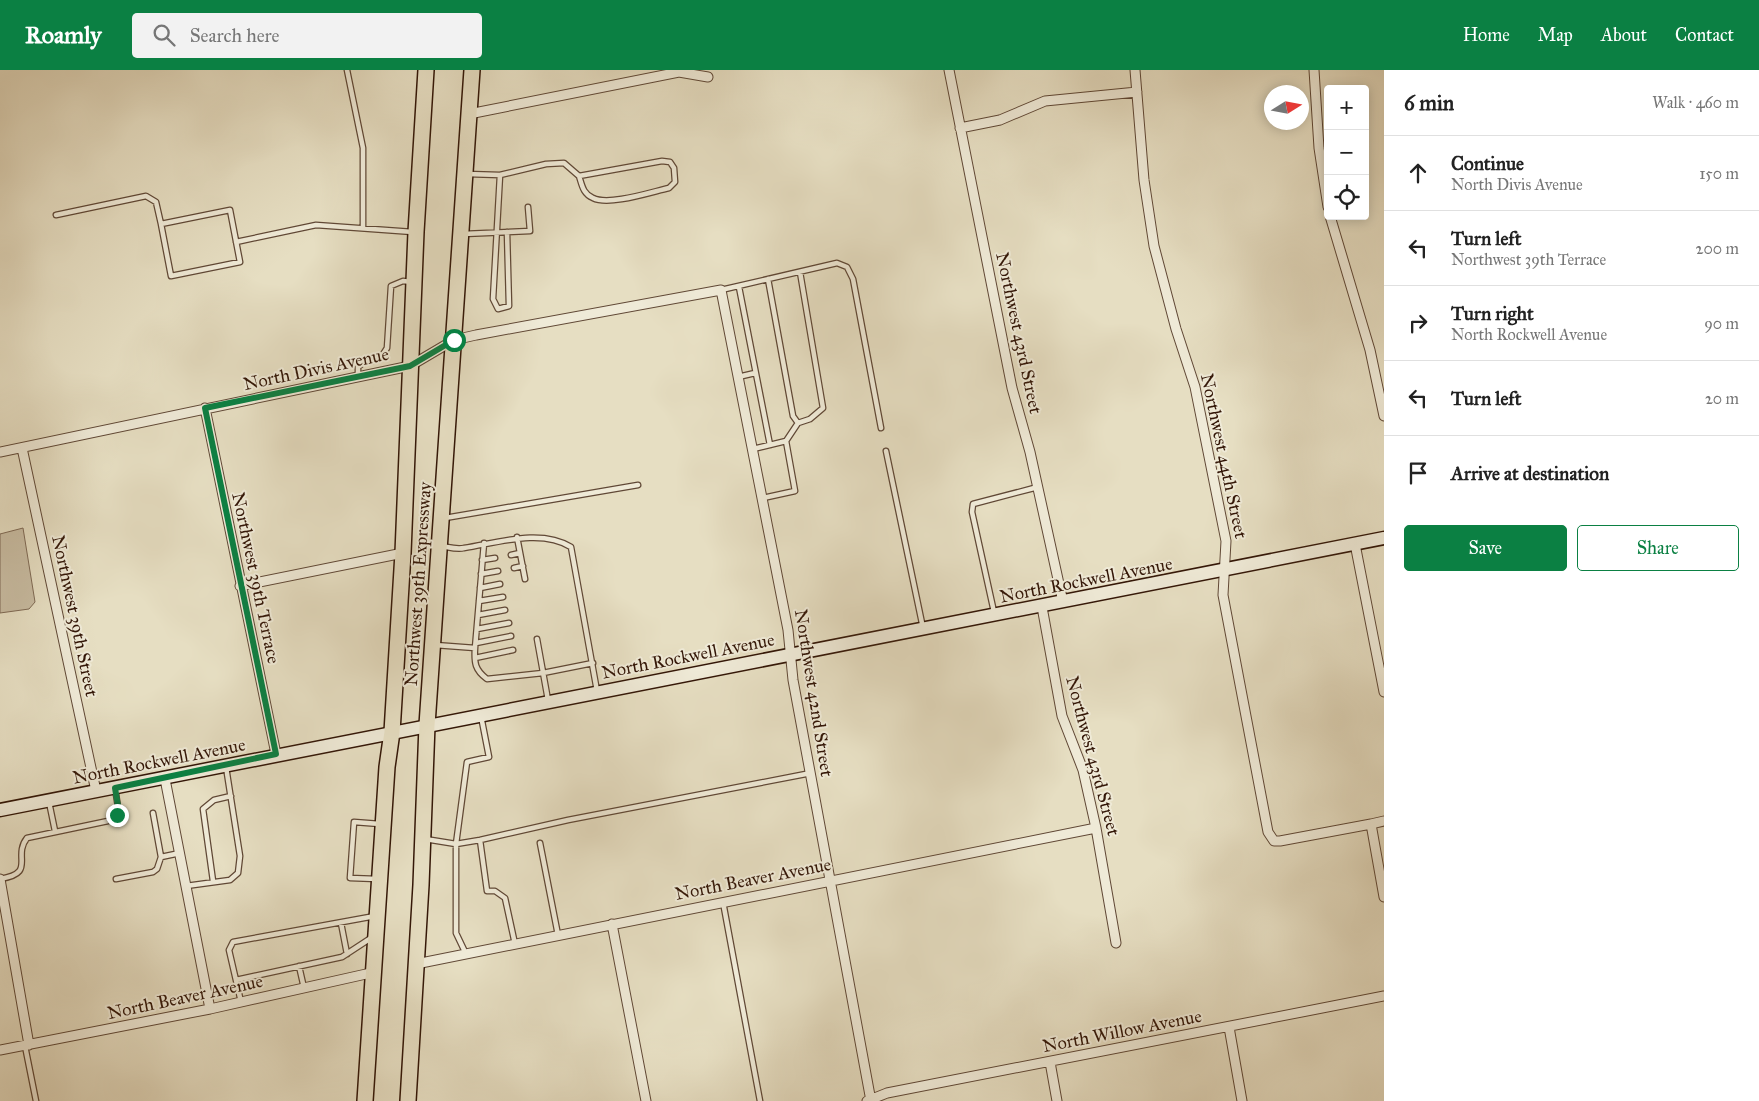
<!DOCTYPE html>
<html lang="en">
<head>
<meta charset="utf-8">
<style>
  :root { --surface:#fff; --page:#f2f2f2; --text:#222; --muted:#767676; --line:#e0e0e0; --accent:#0b8043 }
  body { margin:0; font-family:"IM FELL Great Primer",serif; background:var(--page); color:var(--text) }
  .controls { position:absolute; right:15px; top:15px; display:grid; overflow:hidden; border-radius:5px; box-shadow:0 2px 12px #0003 }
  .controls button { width:45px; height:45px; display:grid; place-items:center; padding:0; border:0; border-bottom:1px solid var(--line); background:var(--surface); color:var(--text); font:25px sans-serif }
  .compass { position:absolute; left:1264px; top:15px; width:45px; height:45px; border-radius:50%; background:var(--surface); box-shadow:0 2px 12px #0003; rotate:79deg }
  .stop { position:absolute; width:15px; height:15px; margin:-11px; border:4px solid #0b8043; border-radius:50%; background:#fff }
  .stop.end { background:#0b8043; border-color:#fff; box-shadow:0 1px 5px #0008 }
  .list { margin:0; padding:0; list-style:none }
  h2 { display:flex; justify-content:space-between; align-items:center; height:65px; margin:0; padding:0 20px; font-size:21px }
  h2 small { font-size:16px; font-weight:400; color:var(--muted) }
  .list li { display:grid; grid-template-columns:32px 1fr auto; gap:15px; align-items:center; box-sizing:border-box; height:75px; padding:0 20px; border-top:1px solid var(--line) }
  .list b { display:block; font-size:19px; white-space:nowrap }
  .list p { margin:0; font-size:16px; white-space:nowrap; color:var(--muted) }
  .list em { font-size:16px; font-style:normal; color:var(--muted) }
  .actions { display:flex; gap:10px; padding:15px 20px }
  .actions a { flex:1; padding:11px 0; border:1px solid var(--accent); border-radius:5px; text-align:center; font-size:18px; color:var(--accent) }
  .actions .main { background:var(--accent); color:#fff }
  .icon { flex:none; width:28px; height:28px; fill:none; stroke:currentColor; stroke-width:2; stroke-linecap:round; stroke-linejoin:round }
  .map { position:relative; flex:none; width:1384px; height:1031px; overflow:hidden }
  header { display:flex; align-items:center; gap:30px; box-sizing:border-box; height:70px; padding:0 25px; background:var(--accent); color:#fff }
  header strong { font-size:24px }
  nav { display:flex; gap:28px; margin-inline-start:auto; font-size:18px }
  .search { width:350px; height:45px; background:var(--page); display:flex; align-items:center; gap:12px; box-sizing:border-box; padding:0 18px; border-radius:5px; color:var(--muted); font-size:19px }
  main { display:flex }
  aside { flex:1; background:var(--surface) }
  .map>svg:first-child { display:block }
</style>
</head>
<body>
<header>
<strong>Roamly</strong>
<div class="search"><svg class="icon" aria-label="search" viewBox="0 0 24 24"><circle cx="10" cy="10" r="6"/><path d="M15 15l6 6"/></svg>Search here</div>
<nav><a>Home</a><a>Map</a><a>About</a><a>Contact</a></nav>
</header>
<main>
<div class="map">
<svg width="1384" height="1031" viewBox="0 0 1384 1031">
  <rect width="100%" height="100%" fill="#e6dec2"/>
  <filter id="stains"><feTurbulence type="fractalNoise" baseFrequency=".004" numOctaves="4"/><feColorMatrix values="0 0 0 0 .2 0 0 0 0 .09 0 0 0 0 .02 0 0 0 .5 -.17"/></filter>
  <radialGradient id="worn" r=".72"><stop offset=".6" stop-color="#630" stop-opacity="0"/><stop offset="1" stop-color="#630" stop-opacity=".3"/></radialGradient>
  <!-- garden -->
  <path fill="#c8bca2" stroke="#7e6954" d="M23 458 35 532 29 539 0 543V464Z"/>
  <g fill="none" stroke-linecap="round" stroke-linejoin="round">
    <defs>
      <path id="service" d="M347 0 363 78V158
        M467 104 500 105 493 229 498 239 509 236 507 162
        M500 105 546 94 564 93 579 106 662 91 670 92 674 98 675 112 669 118C651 122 609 136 593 128 583 124 582 115 579 106
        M230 140 240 192 171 206 161 154Z
        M56 145 146 126 156 132 161 154
        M463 164 530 161 528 137
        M236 172 316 155 413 162
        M768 209 793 346 798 353
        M739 217 770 375
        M721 220 837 193 847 197 853 209 881 358
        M358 307V297L363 293 380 289 387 278 391 216 403 211 412 212
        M738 307 755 303
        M753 379 786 371 798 353 810 349 823 338 800 202
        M886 381 923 558
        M763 428 795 421 786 371
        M445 448 638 415
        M517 467 525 509
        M441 476C448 477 457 480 464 478 497 473 541 458 571 477L597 621
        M511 485 520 483
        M482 490 495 488
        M514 498 523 496
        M481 504 498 501
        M480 518 500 514
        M479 531 503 527
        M994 542 972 442 973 434 1038 417
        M478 545 505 540
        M477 559 509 553
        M537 569 548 630
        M476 573 511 566
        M435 575 475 578 484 473
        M475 578C474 593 475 600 487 609L543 603 593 593
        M475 588 513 580
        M49 732 55 761
        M153 743 161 787
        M425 769 456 774 480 770 568 750 811 703
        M480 770 487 821H495L505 828 515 874
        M540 773 558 865
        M0 809C37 803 12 787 27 768L108 751 117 745 118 737 115 718
        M116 809 153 802 157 799 161 787 180 783
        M377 809 350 808 354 752 380 754
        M213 811 203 739 214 730 231 726
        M186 816 230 810 238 803 240 786 226 697
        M723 832 760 1031
        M341 853 347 884
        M466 884 456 863V774L467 692 489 687 481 646
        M299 896 304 918
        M236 910 342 887 371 868
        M241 932 229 880 233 872 375 846
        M25 976 36 1031"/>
      <path id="minor" d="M949 0 1012 318 1030 382 1063 532
        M1135 0 1144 110 1154 176 1176 259 1195 317 1226 471 1223 525 1268 762 1274 771H1280L1371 754
        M1314 0 1319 78 1328 137
        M469 44 679 2 708 7
        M960 58 1000 50 1045 31 1137 22
        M1330 146 1370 280 1384 346
        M205 338 276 684
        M22 378 96 721
        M0 382 410 296 454 270 476 265 721 220 788 560 793 610 871 1031
        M1355 474 1384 622
        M240 516 403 483
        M1042 537 1062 646 1083 700 1096 758 1116 873
        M165 709 210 939
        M1384 751 1371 754 1384 827
        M0 809 29 975
        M612 854 646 1031
        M416 894 1096 758
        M1229 957 1242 1031
        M0 980 210 939 375 902
        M1050 992 1057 1031
        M867 1031 887 1023 1384 926"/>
      <path id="secondary" d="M0 740 1384 468"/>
      <path id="trunk" d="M365 1031 387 697 392 662 403 483 416 162 426 0
        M408 1031 421 815 427 655 472 0"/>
    </defs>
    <!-- service casing -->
    <use href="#service" stroke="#604836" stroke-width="7"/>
    <!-- minor casing -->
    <use href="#minor" stroke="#604836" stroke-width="11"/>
    <!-- secondary casing -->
    <use href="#secondary" stroke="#331607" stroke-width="15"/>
    <!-- trunk casing -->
    <use href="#trunk" stroke="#331607" stroke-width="18"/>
    <!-- service -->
    <use href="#service" stroke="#efead7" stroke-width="4.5"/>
    <!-- minor -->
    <use href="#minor" stroke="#efead7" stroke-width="9"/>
    <!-- secondary -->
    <use href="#secondary" stroke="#efead7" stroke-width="12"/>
    <!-- trunk -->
    <use href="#trunk" stroke="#e6dec2" stroke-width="15"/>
  </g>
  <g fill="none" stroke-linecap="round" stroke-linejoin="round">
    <!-- route -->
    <path stroke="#0b8043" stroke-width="6" d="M117 745 118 736 115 718 276 684 205 338 410 296 454 270"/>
  </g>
  <g text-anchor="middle" stroke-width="4" stroke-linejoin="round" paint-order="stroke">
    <!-- street labels -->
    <g font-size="18" fill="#331607" stroke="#efead7">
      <text transform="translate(1019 263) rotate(78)" y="6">Northwest 43rd Street</text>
      <text transform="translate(316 299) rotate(-12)" y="6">North Divis Avenue</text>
      <text transform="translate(1224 386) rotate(78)" y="6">Northwest 44th Street</text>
      <text transform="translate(256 508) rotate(78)" y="6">Northwest 39th Terrace</text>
      <text transform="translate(1086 510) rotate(-11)" y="6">North Rockwell Avenue</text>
      <text transform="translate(418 514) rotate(-86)" y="6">Northwest 39th Expressway</text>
      <text transform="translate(75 546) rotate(78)" y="6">Northwest 39th Street</text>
      <text transform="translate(688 586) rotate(-11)" y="6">North Rockwell Avenue</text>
      <text transform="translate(814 623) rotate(81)" y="6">Northwest 42nd Street</text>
      <text transform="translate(1093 686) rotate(75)" y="6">Northwest 43rd Street</text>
      <text transform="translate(159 691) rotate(-11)" y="6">North Rockwell Avenue</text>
      <text transform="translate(753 809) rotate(-11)" y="6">North Beaver Avenue</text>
      <text transform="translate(185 927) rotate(-12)" y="6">North Beaver Avenue</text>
      <text transform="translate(1122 961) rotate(-11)" y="6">North Willow Avenue</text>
    </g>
  </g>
  <rect width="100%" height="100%" filter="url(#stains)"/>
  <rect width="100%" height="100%" fill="url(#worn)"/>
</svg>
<div class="controls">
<button>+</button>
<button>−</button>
<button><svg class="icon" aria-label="locate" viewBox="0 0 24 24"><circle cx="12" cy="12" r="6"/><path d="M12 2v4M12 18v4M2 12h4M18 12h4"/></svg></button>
</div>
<svg class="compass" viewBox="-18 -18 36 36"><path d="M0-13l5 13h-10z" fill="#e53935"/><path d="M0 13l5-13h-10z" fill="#767676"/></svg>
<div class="stop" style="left:454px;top:270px"></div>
<div class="stop end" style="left:117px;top:745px"></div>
</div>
<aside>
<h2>6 min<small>Walk · 460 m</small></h2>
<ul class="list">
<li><svg class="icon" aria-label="ahead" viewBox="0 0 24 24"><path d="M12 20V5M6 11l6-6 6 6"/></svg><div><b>Continue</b><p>North Divis Avenue</p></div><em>150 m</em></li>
<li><svg class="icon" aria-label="left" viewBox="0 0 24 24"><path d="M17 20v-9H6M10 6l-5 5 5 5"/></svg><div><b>Turn left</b><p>Northwest 39th Terrace</p></div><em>200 m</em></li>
<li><svg class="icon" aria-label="right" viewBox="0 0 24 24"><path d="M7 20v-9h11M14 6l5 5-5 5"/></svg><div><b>Turn right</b><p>North Rockwell Avenue</p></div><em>90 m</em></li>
<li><svg class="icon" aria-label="left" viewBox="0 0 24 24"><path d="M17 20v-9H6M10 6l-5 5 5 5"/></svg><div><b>Turn left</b></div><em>20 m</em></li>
<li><svg class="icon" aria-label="arrive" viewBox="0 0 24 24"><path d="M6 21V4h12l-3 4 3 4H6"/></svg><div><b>Arrive at destination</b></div></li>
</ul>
<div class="actions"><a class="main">Save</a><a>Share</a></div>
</aside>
</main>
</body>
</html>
